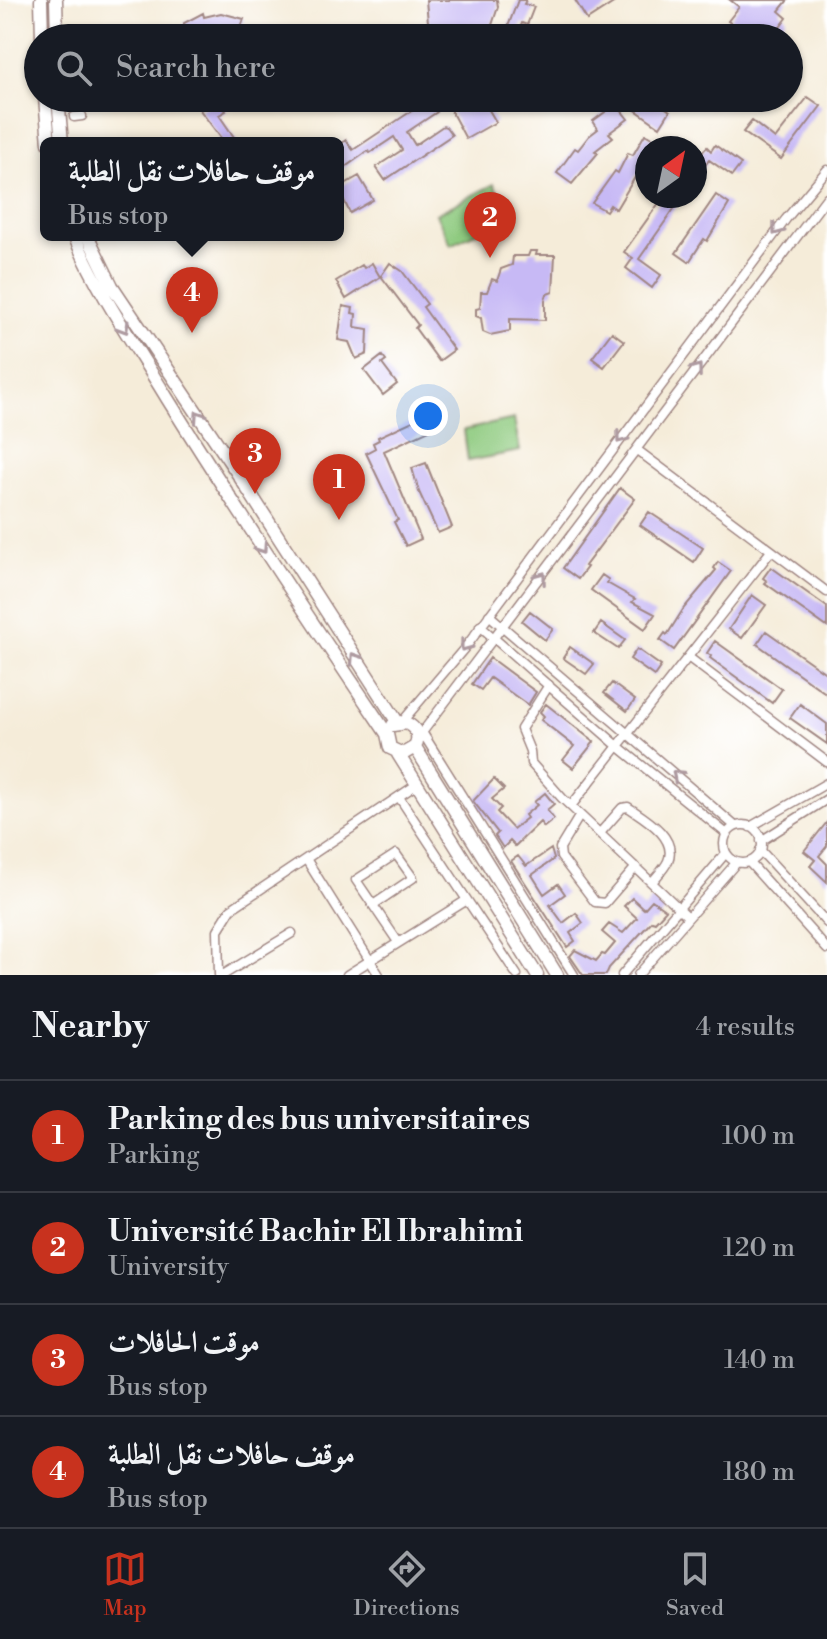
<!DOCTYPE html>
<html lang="en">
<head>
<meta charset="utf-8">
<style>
  :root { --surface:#171b24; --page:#242831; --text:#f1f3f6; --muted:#9ea1a6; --line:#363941; --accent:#c8321e }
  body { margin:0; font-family:"Libre Bodoni",Amiri,serif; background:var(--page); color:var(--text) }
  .compass { position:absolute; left:635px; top:136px; width:72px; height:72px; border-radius:50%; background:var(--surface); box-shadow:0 2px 6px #0004; rotate:33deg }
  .you { position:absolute; left:428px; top:416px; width:28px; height:28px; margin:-20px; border:6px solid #fff; border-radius:50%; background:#1a73e8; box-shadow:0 0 0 12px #1a73e833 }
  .badge { display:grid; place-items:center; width:52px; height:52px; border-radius:50%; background:var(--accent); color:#fff; font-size:26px; font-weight:700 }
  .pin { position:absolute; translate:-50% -66px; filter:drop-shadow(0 2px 4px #0008) }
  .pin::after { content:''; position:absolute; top:42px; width:28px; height:24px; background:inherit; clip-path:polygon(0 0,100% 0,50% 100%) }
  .popup { position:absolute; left:40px; top:137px; width:304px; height:104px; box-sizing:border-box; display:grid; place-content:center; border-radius:12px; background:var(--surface); filter:drop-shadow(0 2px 6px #0005); font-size:26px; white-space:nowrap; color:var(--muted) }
  .popup b { font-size:30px; color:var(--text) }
  .popup::after { content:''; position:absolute; left:50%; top:100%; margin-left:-16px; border:16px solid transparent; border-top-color:var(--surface) }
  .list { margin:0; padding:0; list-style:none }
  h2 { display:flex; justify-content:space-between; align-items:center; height:104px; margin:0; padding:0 32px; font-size:34px }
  h2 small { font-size:26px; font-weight:400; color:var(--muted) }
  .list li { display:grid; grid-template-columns:52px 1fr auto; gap:24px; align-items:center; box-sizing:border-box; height:112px; padding:0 32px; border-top:2px solid var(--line) }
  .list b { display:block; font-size:30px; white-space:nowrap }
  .list p { margin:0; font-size:26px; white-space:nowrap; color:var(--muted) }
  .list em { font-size:26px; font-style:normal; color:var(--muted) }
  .icon { flex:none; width:44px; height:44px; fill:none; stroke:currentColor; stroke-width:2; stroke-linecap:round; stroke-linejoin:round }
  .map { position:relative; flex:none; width:827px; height:975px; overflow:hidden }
  .search { position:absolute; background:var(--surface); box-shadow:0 2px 6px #0004; left:24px; right:24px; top:24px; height:88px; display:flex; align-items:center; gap:20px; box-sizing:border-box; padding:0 28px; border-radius:44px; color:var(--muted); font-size:30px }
  .sheet { height:552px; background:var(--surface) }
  nav { display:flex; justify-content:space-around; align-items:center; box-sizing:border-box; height:112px; border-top:2px solid var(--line); background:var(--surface); font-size:22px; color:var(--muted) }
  nav a { display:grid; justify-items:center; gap:4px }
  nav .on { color:var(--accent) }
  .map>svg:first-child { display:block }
</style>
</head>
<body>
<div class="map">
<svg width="827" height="975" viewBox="0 0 827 975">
  <rect width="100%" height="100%" fill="#fff"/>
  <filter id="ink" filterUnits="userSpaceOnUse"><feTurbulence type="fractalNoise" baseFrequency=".0125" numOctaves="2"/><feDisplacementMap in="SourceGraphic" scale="16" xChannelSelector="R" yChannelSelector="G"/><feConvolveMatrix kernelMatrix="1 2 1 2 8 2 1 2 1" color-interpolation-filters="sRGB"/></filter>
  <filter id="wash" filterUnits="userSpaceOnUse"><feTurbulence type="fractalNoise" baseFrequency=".006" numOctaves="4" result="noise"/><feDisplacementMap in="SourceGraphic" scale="32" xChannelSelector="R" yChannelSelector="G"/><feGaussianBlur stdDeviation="1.8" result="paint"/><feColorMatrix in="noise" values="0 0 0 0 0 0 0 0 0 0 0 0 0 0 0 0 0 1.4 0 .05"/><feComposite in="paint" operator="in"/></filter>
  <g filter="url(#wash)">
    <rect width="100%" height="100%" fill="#f5ecd9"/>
    <!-- green -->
    <path fill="#8fcb80" stroke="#6c7556" stroke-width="2" d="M494 184 509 216 451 245 436 214Z
      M514 419 520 451 468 461 464 430Z"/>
    <g id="blocks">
      <!-- building -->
      <path fill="#c7b9f5" d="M426 0H497L498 7 492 25 478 38H447L441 36 428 22Z
        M518 0H526L524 4 534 7 527 25 522 23 517 36 506 32Z
        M575 0H618L587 20Z
        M730 0H788L779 11 787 18 772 38H740L743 33 728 21 739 7Z
        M203 13 204 17 221 13 244 19 237 38H180L184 32V23Z
        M808 97 821 106 781 159 743 132 752 121 775 139Z
        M444 98H482L496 122 466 139Z
        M631 98H651L670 111 660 127 627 104Z
        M218 99 226 111 219 115 238 143H215L221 138 200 110Z
        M428 100 437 112 407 132 415 145 443 126 446 127 452 135 385 180 376 167 402 150 394 137 370 153 368 151 338 172V146L346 140 353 150Z
        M616 104 628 119 609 133 613 137 595 151 598 153 572 184 557 173 575 148 578 150 589 136 598 129 593 121Z
        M645 134 658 141 655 148H647V163L641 175 637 174 616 209 610 205 606 211 592 203 615 171 618 173 628 153 633 155Z
        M715 145 741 164 732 176 709 160 695 179V163L702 152 707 147 711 151Z
        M359 176 373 200 350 213 338 188Z
        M716 195 729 204 707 241 704 239 689 262 676 253Z
        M664 196H683L639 259 661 275 652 288 626 268 633 258 624 252Z
        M530 251H537L536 255H555L553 292 547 294 545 300V320L510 319V331L490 335 483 332 481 318 476 316V309L480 308 481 292H487L492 279 497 281 501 269 512 265 513 256H528Z
        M372 263 380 277 346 299 336 281 362 265 364 268Z
        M390 263 402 271 427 304 423 307 454 350 439 361 415 328 418 325 381 276Z
        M343 306 353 308 352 313 356 314 355 327 368 329 367 354 356 359 349 342 338 340Z
        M612 332 624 341 604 367 592 358Z
        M382 356 386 361 382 364 397 384 383 395 364 370Z
        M428 414 438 426 384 451 421 539 406 546 394 522 398 520 366 453 375 448 373 443 379 440 378 437Z
        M426 463 452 527 438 533 419 492 412 468Z
        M620 488 635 499 585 566 587 567 578 579 563 568Z
        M649 512 703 548 694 562 640 525Z
        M718 562 731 571 674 650 660 640 665 633 667 635 684 608 716 570 714 568Z
        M771 567 827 607V627L765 583 767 581 763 578Z
        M602 575 609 580 607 583 635 599 632 602 655 614 645 629 591 590Z
        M752 595 766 605 742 638 729 629Z
        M530 611 553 629 545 640 522 621Z
        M601 623 625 640 618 649 594 633Z
        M766 631 827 674V694L757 644Z
        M715 641 782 689 772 703 710 658 711 656 707 653Z
        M570 647 594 664 586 674 563 658Z
        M637 649 661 666 654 676 630 659Z
        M490 658 536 692 528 705 490 678 481 690 472 684Z
        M612 683 635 700 627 711 604 693Z
        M546 704 594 742 573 768 563 760 574 746 541 720 544 716 540 712Z
        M800 704 827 724V744L790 718Z
        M494 779 504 789 492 799 501 808 497 812 513 829 527 818 525 815 537 805 534 802 545 793 554 804 547 810 554 819 544 827 540 822 515 846 510 841 503 848 495 836 498 833 473 801Z
        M827 822V846L819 856 827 864V882L810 866 815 860 804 851Z
        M551 849 554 859 532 875 544 894 558 884 565 894 550 905 563 923 576 913 583 923 570 933 575 941 567 947 511 861 518 856 526 866Z
        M632 898 644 909 652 900 666 910 655 922 652 921 609 968 606 975H583L570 956 575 950 596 961 602 954 605 955 615 943 602 932 609 924 623 933 637 918 624 906Z"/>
    </g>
  </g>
  <g filter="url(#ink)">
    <use href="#blocks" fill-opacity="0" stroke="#a08682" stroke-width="2"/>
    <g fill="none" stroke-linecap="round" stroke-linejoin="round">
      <defs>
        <path id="minor" d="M74 117 82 116
          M637 450 827 592
          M489 615 735 826
          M480 626 619 747 727 834
          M688 657 827 762
          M549 685 521 729 530 751 531 763 562 798 687 916
          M401 723 468 644 786 219 827 170
          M422 732 574 975
          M418 738 827 197
          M399 797 467 900
          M571 806 771 551
          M580 815 560 848 561 857 595 902 605 903 636 867
          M724 844a19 19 0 1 1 38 0a19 19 0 1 1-38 0Z
          M750 827 827 783
          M600 833 622 808 628 807C644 818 678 837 668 861 665 868 657 876 652 882
          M761 841 827 799
          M760 850 827 923
          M306 859 379 975
          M749 862 827 949
          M373 905 413 878 396 854 356 880 398 942
          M219 975 218 930 231 909 416 785
          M223 975 292 933
          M347 975 467 900 517 975
          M622 975 726 853
          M638 975 737 862"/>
        <path id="secondary" d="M41 0 42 38
          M56 0 57 38
          M45 98 49 143
          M58 98 62 143
          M74 235C98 293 135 345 167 398 238 512 312 623 387 734L390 748 403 754 415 747
          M87 235 112 286 236 471 398 723
          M393 725 406 723C417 728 420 737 415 747L557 975
          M398 754 537 975"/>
      </defs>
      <!-- minor casing -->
      <use href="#minor" stroke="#a08682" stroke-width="11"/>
      <!-- secondary casing -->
      <use href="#secondary" stroke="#a08682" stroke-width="15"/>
      <!-- minor -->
      <use href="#minor" stroke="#fff" stroke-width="8"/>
      <!-- secondary -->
      <use href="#secondary" stroke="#fff" stroke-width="12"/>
    </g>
    <!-- one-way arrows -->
    <defs><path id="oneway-chevron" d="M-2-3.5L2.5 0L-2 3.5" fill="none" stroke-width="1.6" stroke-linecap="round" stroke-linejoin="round" transform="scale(2)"/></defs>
    <g stroke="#ae9aa0">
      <use href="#oneway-chevron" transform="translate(777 230) rotate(127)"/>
      <use href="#oneway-chevron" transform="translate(124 328) rotate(59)"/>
      <use href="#oneway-chevron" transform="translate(697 369) rotate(-53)"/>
      <use href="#oneway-chevron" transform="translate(199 416) rotate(-124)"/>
      <use href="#oneway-chevron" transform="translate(621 438) rotate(127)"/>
      <use href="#oneway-chevron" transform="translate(262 548) rotate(56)"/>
      <use href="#oneway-chevron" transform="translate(541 577) rotate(-53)"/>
      <use href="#oneway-chevron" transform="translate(465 646) rotate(128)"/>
      <use href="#oneway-chevron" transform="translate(355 658) rotate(-124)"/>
      <use href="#oneway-chevron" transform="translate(677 775) rotate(-139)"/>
    </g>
  </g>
</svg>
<svg class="compass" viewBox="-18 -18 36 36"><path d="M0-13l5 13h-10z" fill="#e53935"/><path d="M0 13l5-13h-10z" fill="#9ea1a6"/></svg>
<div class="you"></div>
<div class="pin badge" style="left:339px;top:520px">1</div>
<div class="pin badge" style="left:490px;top:258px">2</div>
<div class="pin badge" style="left:255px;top:494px">3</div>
<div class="pin badge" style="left:192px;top:333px">4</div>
<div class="popup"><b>موقف حافلات نقل الطلبة</b>Bus stop</div>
<div class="search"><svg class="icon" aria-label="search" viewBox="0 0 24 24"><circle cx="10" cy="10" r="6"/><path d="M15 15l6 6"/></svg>Search here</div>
</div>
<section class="sheet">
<h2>Nearby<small>4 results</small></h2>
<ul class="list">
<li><span class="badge">1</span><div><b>Parking des bus universitaires</b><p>Parking</p></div><em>100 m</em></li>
<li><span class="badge">2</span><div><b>Université Bachir El Ibrahimi</b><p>University</p></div><em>120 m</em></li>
<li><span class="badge">3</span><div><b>موقت الحافلات</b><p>Bus stop</p></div><em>140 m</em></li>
<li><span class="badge">4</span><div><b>موقف حافلات نقل الطلبة</b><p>Bus stop</p></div><em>180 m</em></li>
</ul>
</section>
<nav>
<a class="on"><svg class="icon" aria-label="map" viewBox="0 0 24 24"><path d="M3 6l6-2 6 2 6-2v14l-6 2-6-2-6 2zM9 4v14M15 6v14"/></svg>Map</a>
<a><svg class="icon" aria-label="directions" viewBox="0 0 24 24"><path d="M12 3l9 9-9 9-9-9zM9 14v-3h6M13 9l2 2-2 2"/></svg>Directions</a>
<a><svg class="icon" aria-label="saved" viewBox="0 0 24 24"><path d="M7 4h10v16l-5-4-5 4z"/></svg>Saved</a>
</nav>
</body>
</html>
